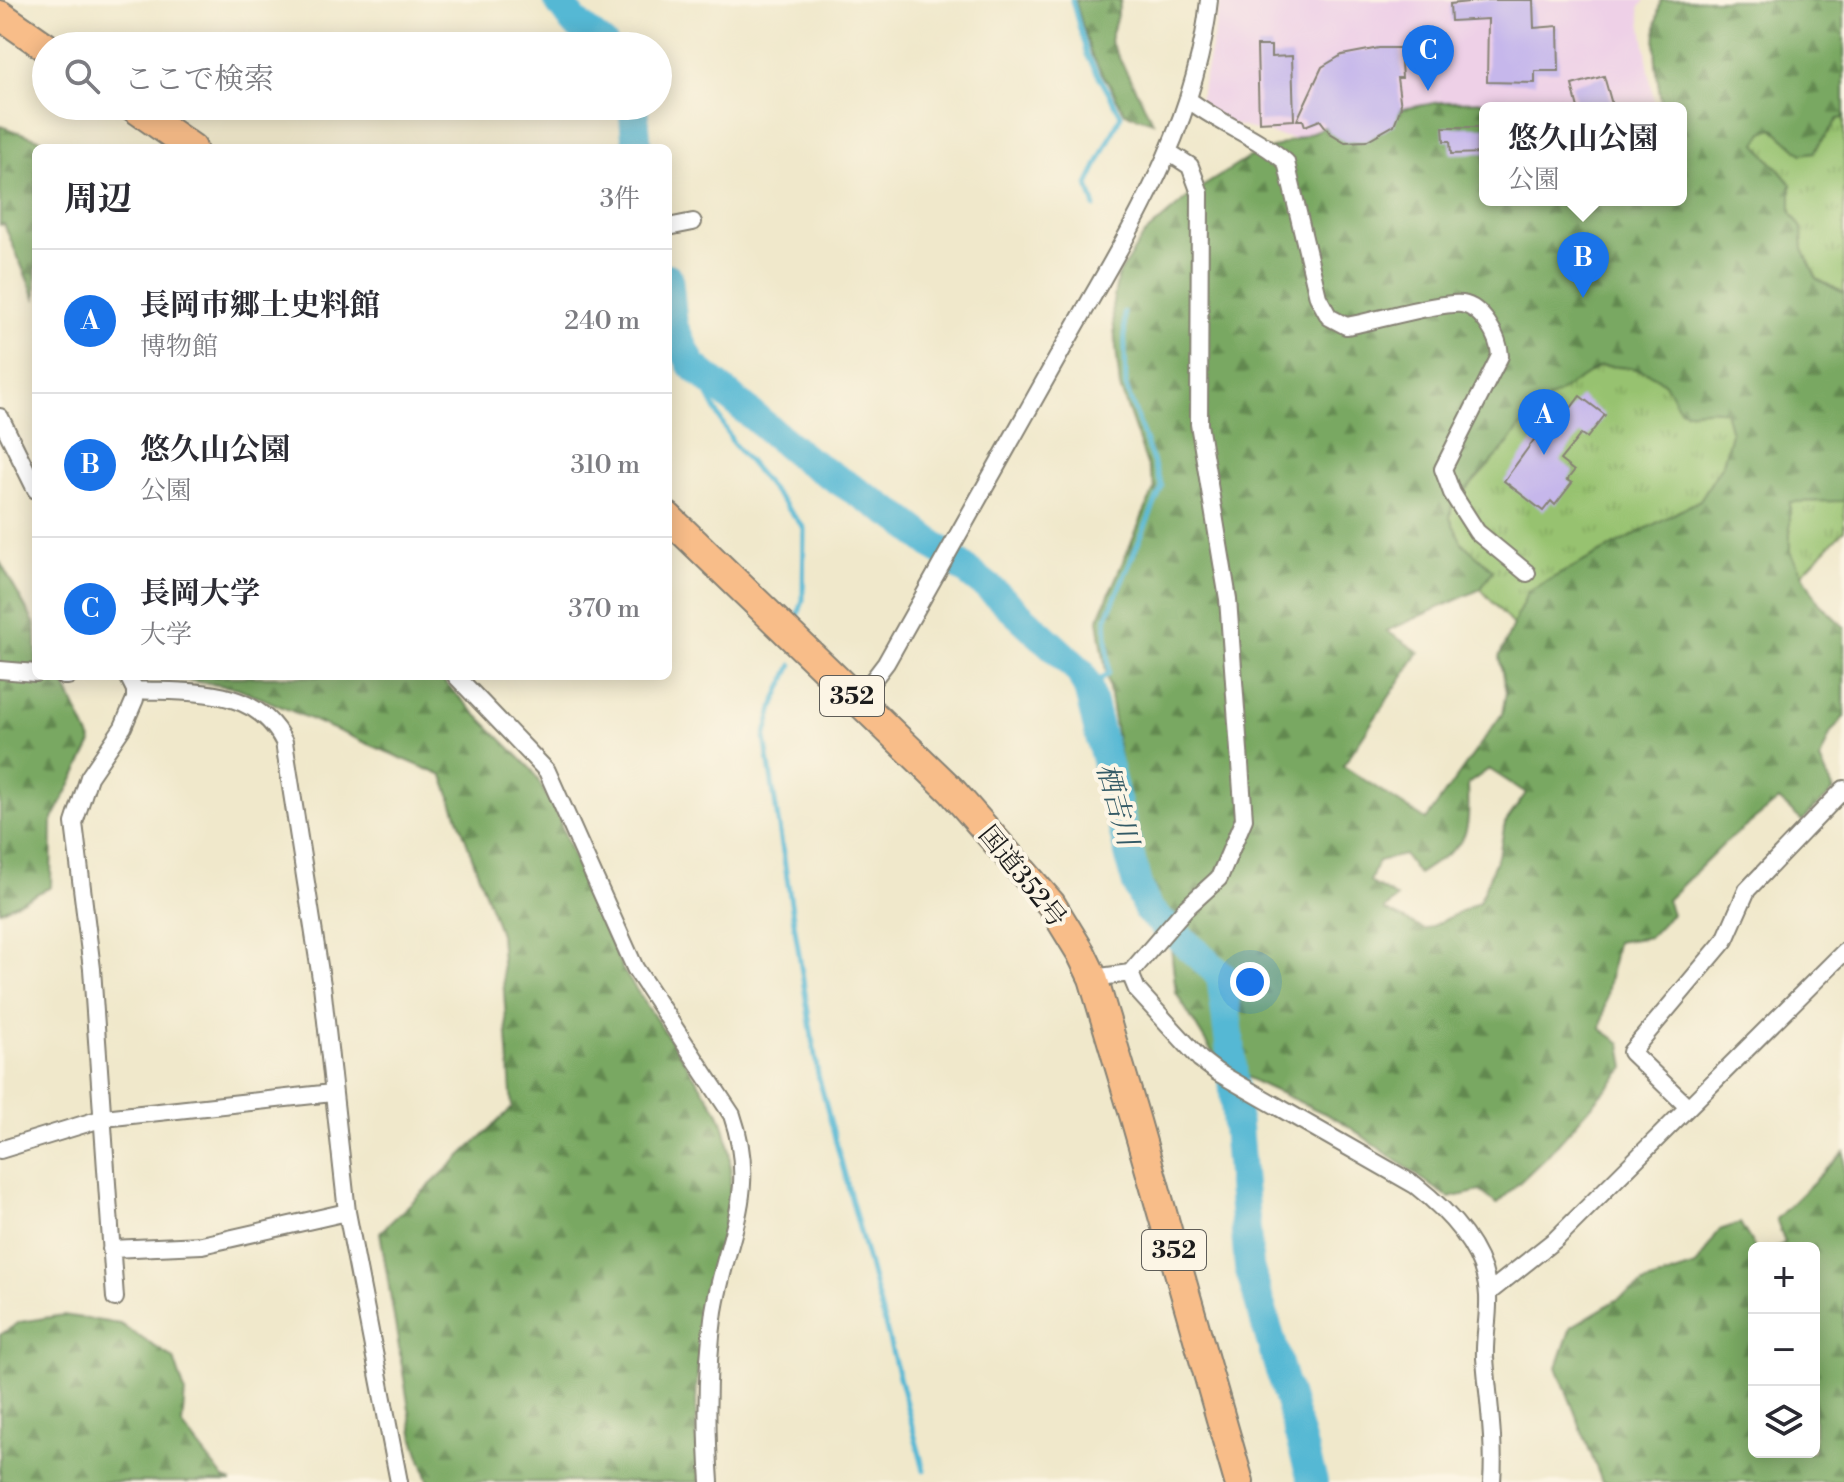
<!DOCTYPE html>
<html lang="ja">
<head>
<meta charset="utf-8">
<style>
  :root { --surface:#fff; --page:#f2f2f3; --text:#2b2b33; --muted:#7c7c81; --line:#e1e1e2; --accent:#1a73e8 }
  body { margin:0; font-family:"Libre Bodoni","Noto Serif JP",serif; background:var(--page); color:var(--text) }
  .controls { position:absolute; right:24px; bottom:24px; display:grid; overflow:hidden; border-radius:12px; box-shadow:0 4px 20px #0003 }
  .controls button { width:72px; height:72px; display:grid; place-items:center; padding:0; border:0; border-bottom:2px solid var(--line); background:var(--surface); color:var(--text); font:40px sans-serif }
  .you { position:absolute; left:1250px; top:982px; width:28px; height:28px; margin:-20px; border:6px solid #fff; border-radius:50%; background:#1a73e8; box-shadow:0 0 0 12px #1a73e833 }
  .badge { display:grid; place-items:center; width:52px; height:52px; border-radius:50%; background:var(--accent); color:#fff; font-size:26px; font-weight:700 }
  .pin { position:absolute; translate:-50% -66px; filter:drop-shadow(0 2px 4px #0008) }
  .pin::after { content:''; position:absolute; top:42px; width:28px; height:24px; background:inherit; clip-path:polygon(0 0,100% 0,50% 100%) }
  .popup { position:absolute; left:1479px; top:102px; width:208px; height:104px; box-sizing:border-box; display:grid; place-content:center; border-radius:12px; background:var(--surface); filter:drop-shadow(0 2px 6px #0005); font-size:26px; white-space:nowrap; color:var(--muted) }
  .popup b { font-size:30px; color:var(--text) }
  .popup::after { content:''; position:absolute; left:50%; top:100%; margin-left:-16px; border:16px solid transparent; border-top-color:var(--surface) }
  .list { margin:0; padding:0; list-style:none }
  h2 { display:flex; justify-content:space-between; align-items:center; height:104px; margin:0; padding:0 32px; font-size:34px }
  h2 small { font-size:26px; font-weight:400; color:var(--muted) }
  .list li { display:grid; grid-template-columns:52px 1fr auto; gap:24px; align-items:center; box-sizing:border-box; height:144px; padding:0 32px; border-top:2px solid var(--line) }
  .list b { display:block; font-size:30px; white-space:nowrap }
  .list p { margin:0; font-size:26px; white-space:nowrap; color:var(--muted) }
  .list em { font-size:26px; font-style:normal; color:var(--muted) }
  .icon { flex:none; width:44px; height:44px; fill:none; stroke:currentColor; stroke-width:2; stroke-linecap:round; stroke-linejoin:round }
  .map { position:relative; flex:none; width:1844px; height:1482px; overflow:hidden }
  .search { position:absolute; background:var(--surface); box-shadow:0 4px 20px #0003; left:32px; top:32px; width:640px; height:88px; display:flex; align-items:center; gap:20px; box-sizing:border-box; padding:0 28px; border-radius:44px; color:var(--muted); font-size:30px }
  .panel { position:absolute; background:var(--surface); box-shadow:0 4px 20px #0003; left:32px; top:144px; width:640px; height:536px; border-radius:12px }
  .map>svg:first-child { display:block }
</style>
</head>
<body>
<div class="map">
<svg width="1844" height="1482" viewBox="0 0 1844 1482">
  <defs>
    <pattern id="grass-tufts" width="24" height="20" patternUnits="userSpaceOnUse" patternTransform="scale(2)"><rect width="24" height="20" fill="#97c26f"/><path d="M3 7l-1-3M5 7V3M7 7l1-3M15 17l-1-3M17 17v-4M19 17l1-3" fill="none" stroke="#82a660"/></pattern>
    <pattern id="forest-firs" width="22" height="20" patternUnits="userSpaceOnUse" patternTransform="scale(2)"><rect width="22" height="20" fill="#79a862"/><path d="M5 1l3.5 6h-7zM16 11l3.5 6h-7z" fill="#628850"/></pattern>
  </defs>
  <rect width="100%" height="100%" fill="#fcf5e5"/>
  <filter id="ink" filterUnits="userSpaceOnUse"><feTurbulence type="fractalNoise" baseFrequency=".0125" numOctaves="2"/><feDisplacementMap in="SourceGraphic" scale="16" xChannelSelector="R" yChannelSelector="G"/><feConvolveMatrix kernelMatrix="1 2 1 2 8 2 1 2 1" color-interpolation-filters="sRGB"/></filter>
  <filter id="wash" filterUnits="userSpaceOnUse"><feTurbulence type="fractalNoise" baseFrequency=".006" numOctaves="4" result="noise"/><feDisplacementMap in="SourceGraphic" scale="32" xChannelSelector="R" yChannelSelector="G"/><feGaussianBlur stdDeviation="1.8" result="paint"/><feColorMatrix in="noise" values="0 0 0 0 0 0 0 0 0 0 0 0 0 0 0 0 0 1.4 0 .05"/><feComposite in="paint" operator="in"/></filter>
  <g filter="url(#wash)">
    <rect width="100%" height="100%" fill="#f0e8cb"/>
    <!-- built -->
    <path fill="#eed0e7" d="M1221 0H1645L1639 8 1655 108H1485L1306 141 1275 135 1228 123 1199 104Z"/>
    <!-- grass -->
    <path fill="url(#grass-tufts)" stroke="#5a6f46" stroke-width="2" d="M1844 0V530L1781 595 1695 830 1336 426 1485 200H1681V108Z"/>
    <!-- forest -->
    <path fill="url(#forest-firs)" stroke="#4a623f" stroke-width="2" fill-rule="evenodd" d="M1075 0H1121L1110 41 1153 122 1125 113 1091 54Z
      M1661 0H1844V118L1838 119 1814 152 1802 154 1773 128 1763 132 1756 144 1791 184V212L1802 228 1803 249 1817 279 1844 293V501L1790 502V552L1819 603 1844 627V717L1831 732 1820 760 1834 791 1802 821 1779 800 1724 844 1667 900 1672 914 1650 937 1616 942 1601 1029 1621 1043 1625 1068 1546 1157 1497 1204 1480 1191 1449 1198 1341 1121 1256 1082 1215 1057 1176 993 1171 948 1122 793V771L1098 620 1155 487 1120 387 1112 307 1118 276 1144 235 1194 192 1250 157 1342 120 1440 102 1506 101 1566 108H1485V200H1681V108H1662C1656 72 1651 35 1661 0ZM1600 366C1624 367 1646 366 1665 384 1672 391 1674 405 1682 410 1689 414 1709 407 1725 411L1731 433 1723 463 1700 500 1528 591 1499 657 1506 692 1502 714 1426 820 1343 766 1419 652 1387 631 1481 589 1493 570 1462 543 1450 518 1452 505 1502 451 1535 408ZM1489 769 1526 793 1505 823 1500 850 1479 902 1425 930 1384 910 1397 898 1370 882 1378 861 1404 855 1418 874C1467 841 1470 844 1468 784Z
      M0 126 66 148H36V300L4 224 0 225Z
      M0 562 36 626V676H61L92 743 52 821 51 887 0 911Z
      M438 676 533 771 558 817 589 898 623 970 719 1113C748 1179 715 1249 704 1317 695 1371 694 1427 699 1482H429L414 1439 380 1232 512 1108 500 934 443 776 238 688 167 677Z
      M1844 1152V1482H1602L1557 1367 1571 1327 1647 1282 1696 1266 1719 1230 1740 1223 1755 1248 1754 1452H1814V1248H1775L1785 1243 1776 1219Z
      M63 1315 120 1324 174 1359 185 1392 182 1425 224 1479 232 1482H0V1335L20 1322Z"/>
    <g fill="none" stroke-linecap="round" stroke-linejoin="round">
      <!-- stream -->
      <path stroke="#55b8d4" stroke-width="5" d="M1072 0 1087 55 1121 115 1088 185 1095 207
        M692 365 733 443 804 528 803 600 798 616
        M792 665 774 704 765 738 818 1075 924 1470
        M1088 688 1109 673 1106 619 1162 487 1126 387 1124 312"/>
      <!-- river -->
      <path stroke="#55b8d4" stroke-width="30" d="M558 0 573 21 604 46
        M633 106 637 148
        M668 278 673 326 692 365 805 459 899 518 993 591 1080 671 1088 688 1137 885 1148 910 1221 975 1230 1044 1249 1267 1313 1482"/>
    </g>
    <g id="blocks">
      <!-- building -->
      <path fill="#c6b7eb" d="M1488 0H1533L1534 28 1558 26 1559 71H1535V83L1487 82 1488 19 1451 21 1450 4Z
        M1257 46H1271V57L1292 56 1294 120 1259 122Z
        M1379 48H1400L1402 78H1397L1401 107 1394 125 1366 141 1345 142 1330 133 1320 120 1305 126 1303 120H1297L1322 67 1342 55Z
        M1604 76 1613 108H1578L1572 85Z
        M1443 127H1485V153L1451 154 1450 141H1444Z
        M1580 396 1605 415 1587 438 1581 434 1560 460 1574 471 1567 480 1572 483 1555 505 1551 501 1543 511 1504 481 1547 422 1556 428Z"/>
    </g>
  </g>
  <g filter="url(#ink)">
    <use href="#blocks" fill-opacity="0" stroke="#868274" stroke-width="2"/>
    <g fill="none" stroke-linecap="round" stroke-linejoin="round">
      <defs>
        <path id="street" d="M1189 100C1220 124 1258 137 1286 162L1318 297 1329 317 1346 326C1373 322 1441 301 1462 304 1482 307 1499 337 1500 356L1443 469 1452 493 1477 532 1527 573
          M668 227 693 222
          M0 417 36 490
          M0 670 36 673
          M63 676H68
          M456 676 547 771 635 968 732 1115C759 1193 726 1237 714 1311 706 1368 706 1425 710 1482
          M135 690C189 693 256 685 284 742L322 985 347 1212 399 1482
          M857 701 886 663C944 561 1001 458 1059 355 1122 242 1196 133 1209 0
          M1130 973 1185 909 1219 878 1244 819 1228 599 1199 424 1200 193 1190 166 1170 153
          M1130 973 1137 990 1200 1059 1217 1072 1415 1185C1448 1211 1486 1250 1488 1296 1489 1317 1484 1337 1485 1358 1488 1399 1495 1440 1492 1482
          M1093 978 1130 973
          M1687 1106 1631 1052 1725 940 1747 890 1844 789
          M0 1150 104 1118 332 1093
          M111 1249 202 1245 347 1212
          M1488 1293 1556 1239 1844 952
          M115 1298 92 969 74 823 89 777 123 727 135 699V690L128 676"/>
        <path id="highway" d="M0 15 46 47
          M132 106 192 148
          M668 517 952 791 1051 904 1081 953 1093 978 1135 1118 1239 1482"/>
      </defs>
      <!-- street casing -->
      <use href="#street" stroke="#868274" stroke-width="20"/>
      <!-- highway casing -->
      <use href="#highway" stroke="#868274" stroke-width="32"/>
      <!-- street -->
      <use href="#street" stroke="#fff" stroke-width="16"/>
      <!-- highway -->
      <use href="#highway" stroke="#f8bd89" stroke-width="28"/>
    </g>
  </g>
  <g text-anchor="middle" stroke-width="8" stroke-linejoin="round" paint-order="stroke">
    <!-- shield labels -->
    <g fill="#fcf5e5" stroke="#5f5d58" stroke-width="2">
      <rect x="820" y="676" width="64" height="40" rx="6"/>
      <rect x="1142" y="1230" width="64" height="40" rx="6"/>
    </g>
    <g font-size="24" font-weight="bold" fill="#1c1c1c">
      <text x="852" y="704">352</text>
      <text x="1174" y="1258">352</text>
    </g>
    <!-- street labels -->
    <g font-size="26" fill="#1c1c1c" stroke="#fcf5e5">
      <text transform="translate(1023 876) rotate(51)" y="9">国道352号</text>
    </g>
    <!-- water labels -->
    <g font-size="28" font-style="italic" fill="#335a66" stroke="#fcf5e5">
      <text transform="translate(1118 804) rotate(74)" y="10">栖吉川</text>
    </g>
  </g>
</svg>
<div class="controls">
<button>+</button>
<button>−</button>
<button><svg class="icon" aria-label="layers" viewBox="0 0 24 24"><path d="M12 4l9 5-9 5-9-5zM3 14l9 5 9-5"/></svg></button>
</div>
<div class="you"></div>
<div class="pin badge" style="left:1544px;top:455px">A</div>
<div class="pin badge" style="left:1583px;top:298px">B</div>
<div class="popup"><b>悠久山公園</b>公園</div>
<div class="pin badge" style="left:1428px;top:91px">C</div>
<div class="search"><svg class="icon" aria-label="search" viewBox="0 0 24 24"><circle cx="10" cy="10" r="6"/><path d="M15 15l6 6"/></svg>ここで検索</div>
<section class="panel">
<h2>周辺<small>3件</small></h2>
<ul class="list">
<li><span class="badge">A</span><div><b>長岡市郷土史料館</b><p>博物館</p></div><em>240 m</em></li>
<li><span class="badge">B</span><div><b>悠久山公園</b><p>公園</p></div><em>310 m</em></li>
<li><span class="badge">C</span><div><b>長岡大学</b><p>大学</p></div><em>370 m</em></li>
</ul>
</section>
</div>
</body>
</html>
